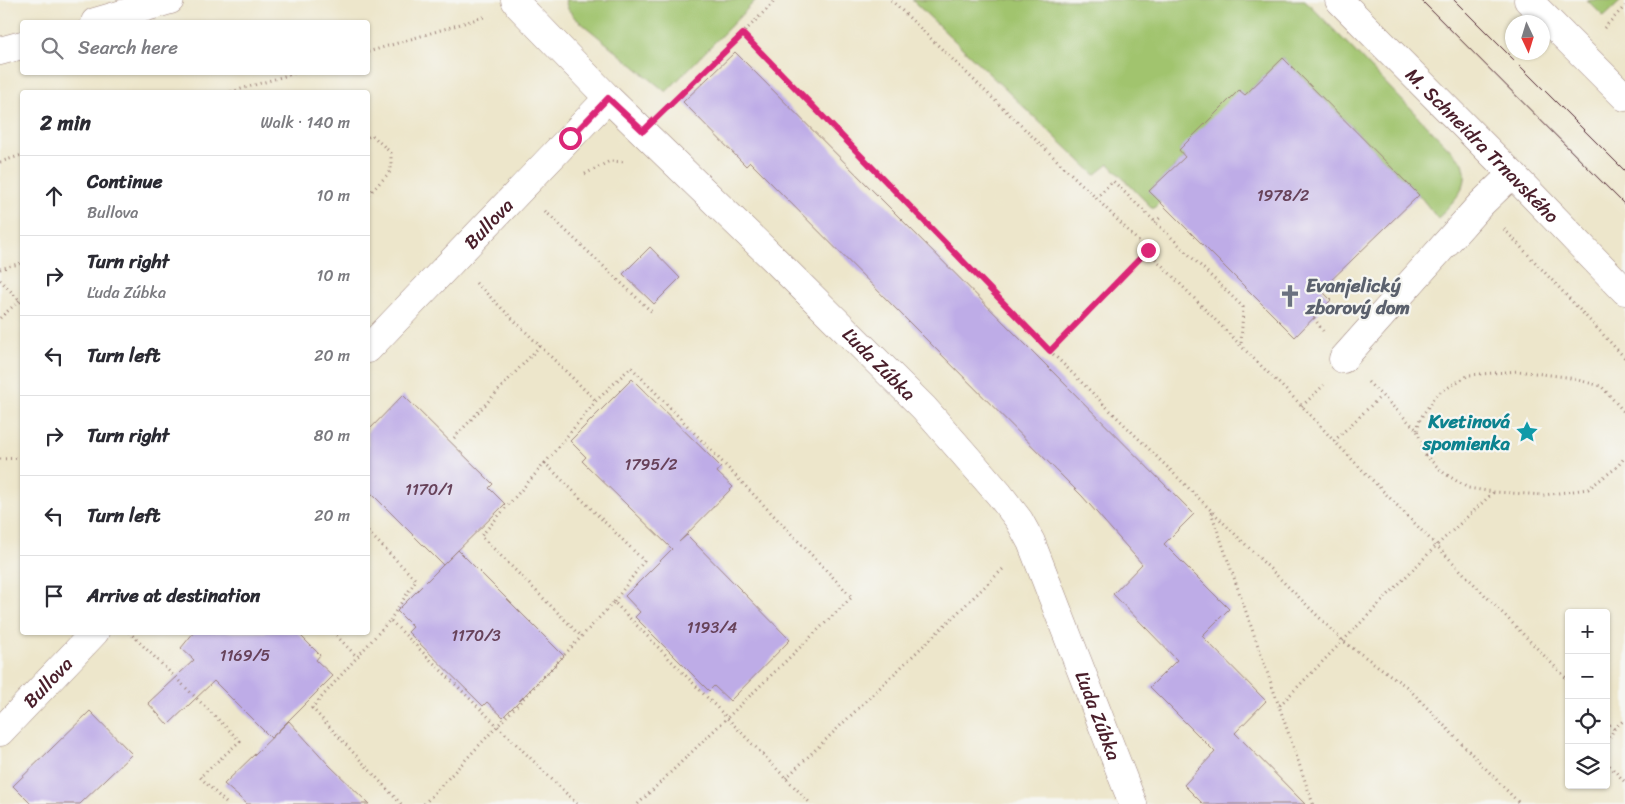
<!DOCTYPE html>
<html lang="en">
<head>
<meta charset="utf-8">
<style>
  :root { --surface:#fff; --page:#f2f2f3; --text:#2b2b33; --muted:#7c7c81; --line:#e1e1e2 }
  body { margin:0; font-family:Sriracha,sans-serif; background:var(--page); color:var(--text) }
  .controls { position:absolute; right:15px; bottom:15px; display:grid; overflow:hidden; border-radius:5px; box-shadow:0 1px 4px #0004 }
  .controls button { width:45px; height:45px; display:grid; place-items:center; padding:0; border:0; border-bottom:1px solid var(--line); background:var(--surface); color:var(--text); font:25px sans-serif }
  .compass { position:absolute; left:1505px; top:15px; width:45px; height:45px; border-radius:50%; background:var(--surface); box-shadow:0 1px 4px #0004; rotate:176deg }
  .stop { position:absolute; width:15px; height:15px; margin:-11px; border:4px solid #db2777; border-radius:50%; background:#fff }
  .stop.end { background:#db2777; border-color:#fff; box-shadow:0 1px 5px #0008 }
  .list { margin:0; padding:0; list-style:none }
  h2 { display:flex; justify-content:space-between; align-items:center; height:65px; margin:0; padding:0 20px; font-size:21px }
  h2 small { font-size:16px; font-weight:400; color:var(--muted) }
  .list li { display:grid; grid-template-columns:32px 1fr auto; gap:15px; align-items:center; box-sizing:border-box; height:80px; padding:0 20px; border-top:1px solid var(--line) }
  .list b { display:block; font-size:19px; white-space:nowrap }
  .list p { margin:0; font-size:16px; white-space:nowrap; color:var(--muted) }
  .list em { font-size:16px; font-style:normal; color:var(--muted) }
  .icon { flex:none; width:28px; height:28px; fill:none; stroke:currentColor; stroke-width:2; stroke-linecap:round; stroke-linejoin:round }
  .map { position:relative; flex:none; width:1625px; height:804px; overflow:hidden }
  .search { position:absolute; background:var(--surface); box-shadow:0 1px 4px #0004; left:20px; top:20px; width:350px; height:55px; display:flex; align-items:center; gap:12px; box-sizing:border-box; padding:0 18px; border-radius:5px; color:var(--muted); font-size:19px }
  .panel { position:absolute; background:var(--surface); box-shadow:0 1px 4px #0004; left:20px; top:90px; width:350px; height:545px; border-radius:5px }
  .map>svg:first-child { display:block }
</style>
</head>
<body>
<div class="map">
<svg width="1625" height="804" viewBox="0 0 1625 804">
  <rect width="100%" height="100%" fill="#f6f6f2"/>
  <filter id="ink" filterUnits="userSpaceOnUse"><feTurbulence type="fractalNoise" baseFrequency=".02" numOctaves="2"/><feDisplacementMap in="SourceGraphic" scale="10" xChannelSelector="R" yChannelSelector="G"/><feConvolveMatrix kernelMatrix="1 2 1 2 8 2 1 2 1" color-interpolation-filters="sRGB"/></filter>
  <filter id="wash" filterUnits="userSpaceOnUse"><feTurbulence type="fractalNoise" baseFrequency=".0096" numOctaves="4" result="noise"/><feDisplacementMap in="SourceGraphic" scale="20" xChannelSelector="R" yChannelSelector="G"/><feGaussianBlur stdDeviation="1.12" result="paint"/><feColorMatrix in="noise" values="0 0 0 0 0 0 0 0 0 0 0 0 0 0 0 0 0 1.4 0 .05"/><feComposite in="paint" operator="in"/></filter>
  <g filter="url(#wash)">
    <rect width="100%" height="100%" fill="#ede6cb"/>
    <!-- green -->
    <path fill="#a1c46e" stroke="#76724c" d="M565 0H756L666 92 574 17 568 9Z
      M912 0H1305L1463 163C1472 189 1452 200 1438 219L1419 195 1283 58 1245 95 1179 150 1185 157 1149 191 1161 201 1153 209 1109 164 1095 175Z
      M1587 0H1622L1604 17Z"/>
    <g id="blocks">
      <!-- building -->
      <path fill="#beace7" d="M735 52 1194 514 1164 544 1229 609 1202 636 1266 701 1235 733 1305 804H1203L1184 785 1215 752 1150 687 1177 660 1113 594 1142 564 1082 496 750 162 746 166 683 102Z
        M1283 58 1419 195 1321 290 1331 300 1295 337 1149 191 1185 157 1179 150 1239 90 1245 95Z
        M650 247 680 278 654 304 623 274Z
        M632 379 721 467 717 472 733 487 679 542 687 535 790 640 730 701 714 686 709 691 635 617 640 612 625 596 672 549 582 461 586 457 570 441Z
        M403 395 493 484 489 488 505 504 443 565 368 490V431Z
        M458 550 564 656 503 717 487 702 483 706 408 632 413 627 397 611Z
        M194 632H297L320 655 316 660 333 676 271 738 214 681 168 725 148 703 194 660 181 648Z
        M90 711 132 754 80 804H31L13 786Z
        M289 721 328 764 369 804H247L224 784Z"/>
    </g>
  </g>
  <g filter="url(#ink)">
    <use href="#blocks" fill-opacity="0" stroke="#9c827b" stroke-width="1"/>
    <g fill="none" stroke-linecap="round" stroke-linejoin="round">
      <defs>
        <g id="minor">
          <path id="s1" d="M515 0 519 6 608 98 776 261 924 408 999 494 1019 520 1031 542 1133 804"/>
          <path d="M95 22 170 0"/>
          <path d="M0 51 22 45"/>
          <path id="s2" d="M368 349 608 98"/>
          <path d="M1343 359 1481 204 1512 174"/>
          <path id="s3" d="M0 732 95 632"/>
        </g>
        <g id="major">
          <path id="s4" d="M1339 0 1512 174 1625 291"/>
          <path d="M1528 0 1625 97"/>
        </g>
      </defs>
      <!-- minor casing -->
      <use href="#minor" stroke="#9c827b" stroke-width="29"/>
      <!-- major casing -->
      <use href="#major" stroke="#9c827b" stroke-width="29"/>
      <!-- path -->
      <path stroke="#9c827b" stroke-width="3" stroke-dasharray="1 4" stroke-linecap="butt" d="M891 0 1096 198 1241 346 1302 406 1334 441 1569 681
        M1604 28 1625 6
        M743 35 1050 351 1343 641 1407 687 1520 804
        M368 52 487 16
        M231 92 298 72
        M667 109 776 0
        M368 137 372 135 391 153V171L368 195
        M0 162 22 155
        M585 174 610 161 625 162
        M1096 198 1113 181 1243 307 1241 345
        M545 211 654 314
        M1155 222 1161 217
        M1504 229 1625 358
        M0 269 22 263
        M0 280 22 303
        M476 283 596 401
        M0 318 22 298
        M1314 318 1323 331
        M1050 351 1147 250
        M1368 382 1417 430 1425 455 1444 473 1468 488 1494 492 1544 495 1588 489 1617 467 1625 457
        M1302 406 1324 385
        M1417 430 1420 419 1437 394 1469 375 1518 371 1566 377 1601 386 1625 413
        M454 438 540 346
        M1334 441 1381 396
        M0 459 22 458
        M545 463 481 536 582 637
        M1211 512 1279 706
        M368 532 416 580 390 620
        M614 602 644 561 545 463 596 401 631 367 852 597 638 804
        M129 632 240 741 200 777 227 804
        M333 632 357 657
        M1606 721 1614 729 1606 745
        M1614 729 1625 719
        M1606 762 1625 782
        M786 778 1005 567
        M401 804 312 708 390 620 577 804
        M424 804 614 602 811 804
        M1313 804 1279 706 1436 546 1494 492"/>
      <!-- minor -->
      <use href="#minor" stroke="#fff" stroke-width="28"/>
      <!-- major -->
      <use href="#major" stroke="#fff" stroke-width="28"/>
      <!-- tram -->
      <path stroke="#4a1f2b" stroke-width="1" d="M1421 0 1625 205
        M1454 0 1625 171"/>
    </g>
  </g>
  <g fill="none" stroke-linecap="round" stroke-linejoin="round" filter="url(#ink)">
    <!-- route -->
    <path stroke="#db2777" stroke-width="6" d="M570 138 608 98 643 131 743 34 1050 351 1148 250"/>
  </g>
  <!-- icons -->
  <defs>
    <symbol id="church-bare" viewBox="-9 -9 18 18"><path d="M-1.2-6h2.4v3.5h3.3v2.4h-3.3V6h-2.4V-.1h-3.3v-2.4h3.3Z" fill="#6b7280" stroke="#f6f6f2" stroke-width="2.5" paint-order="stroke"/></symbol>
    <symbol id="sight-bare" viewBox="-9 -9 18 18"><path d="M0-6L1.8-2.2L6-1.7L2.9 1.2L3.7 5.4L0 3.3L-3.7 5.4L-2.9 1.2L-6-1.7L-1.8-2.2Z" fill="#0f9aa8" stroke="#f6f6f2" stroke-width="2.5" paint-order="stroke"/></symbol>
  </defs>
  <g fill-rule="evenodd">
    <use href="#church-bare" x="1274" y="280" width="32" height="32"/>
    <use href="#sight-bare" x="1511" y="416" width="32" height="32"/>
  </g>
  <g text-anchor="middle" stroke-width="4.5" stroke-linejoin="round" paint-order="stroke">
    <!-- number labels -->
    <g font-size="16" fill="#67425a">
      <text x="1283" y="201">1978/2</text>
      <text x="651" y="470">1795/2</text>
      <text x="429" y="495">1170/1</text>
      <text x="712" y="633">1193/4</text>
      <text x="476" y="641">1170/3</text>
      <text x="245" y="661">1169/5</text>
    </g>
    <!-- street labels -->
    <g font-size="19" fill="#4a1f2b" stroke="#f6f6f2">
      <text dy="7" stroke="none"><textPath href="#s4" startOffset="204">M. Schneidra Trnavského</textPath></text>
      <text dy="7" stroke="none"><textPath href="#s2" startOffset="174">Bullova</textPath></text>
      <text dy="7" stroke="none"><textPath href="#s1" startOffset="515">Ľuda Zúbka</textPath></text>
      <text dy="7" stroke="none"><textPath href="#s3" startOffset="69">Bullova</textPath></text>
      <text dy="7" stroke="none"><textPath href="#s1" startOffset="936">Ľuda Zúbka</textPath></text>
    </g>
    <!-- worship labels -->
    <g font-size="19" font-weight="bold" fill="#5b616d" stroke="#f6f6f2" text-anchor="start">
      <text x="1306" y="292">Evanjelický<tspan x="1306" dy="22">zborový dom</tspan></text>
    </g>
    <!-- culture labels -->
    <g font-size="19" font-weight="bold" fill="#0d838f" stroke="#f6f6f2" text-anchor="end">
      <text x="1510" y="428">Kvetinová<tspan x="1510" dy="22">spomienka</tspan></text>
    </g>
  </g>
</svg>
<div class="controls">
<button>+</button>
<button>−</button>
<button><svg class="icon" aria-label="locate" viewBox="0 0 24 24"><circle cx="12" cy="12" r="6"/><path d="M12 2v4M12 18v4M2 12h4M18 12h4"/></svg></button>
<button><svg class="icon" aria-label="layers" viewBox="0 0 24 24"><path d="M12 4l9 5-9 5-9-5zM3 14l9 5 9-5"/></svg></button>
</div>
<svg class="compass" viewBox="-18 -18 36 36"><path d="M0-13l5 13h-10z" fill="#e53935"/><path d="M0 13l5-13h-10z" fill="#7c7c81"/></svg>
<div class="stop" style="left:570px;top:138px"></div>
<div class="stop end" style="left:1148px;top:250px"></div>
<div class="search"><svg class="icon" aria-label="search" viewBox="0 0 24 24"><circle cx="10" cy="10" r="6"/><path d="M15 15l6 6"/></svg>Search here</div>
<section class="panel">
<h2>2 min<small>Walk · 140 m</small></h2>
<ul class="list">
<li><svg class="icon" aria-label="ahead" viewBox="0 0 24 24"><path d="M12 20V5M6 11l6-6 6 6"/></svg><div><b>Continue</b><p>Bullova</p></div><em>10 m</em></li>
<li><svg class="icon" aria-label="right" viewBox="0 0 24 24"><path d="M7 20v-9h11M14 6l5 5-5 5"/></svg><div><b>Turn right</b><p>Ľuda Zúbka</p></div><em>10 m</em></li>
<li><svg class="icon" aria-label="left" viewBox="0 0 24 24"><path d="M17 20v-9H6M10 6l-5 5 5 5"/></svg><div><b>Turn left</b></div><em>20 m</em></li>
<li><svg class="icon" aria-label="right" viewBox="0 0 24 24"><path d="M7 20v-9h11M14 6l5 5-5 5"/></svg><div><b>Turn right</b></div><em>80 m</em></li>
<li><svg class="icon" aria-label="left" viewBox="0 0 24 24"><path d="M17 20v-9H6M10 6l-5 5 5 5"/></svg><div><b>Turn left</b></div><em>20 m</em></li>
<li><svg class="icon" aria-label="arrive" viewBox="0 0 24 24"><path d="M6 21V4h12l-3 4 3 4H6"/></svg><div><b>Arrive at destination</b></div></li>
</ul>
</section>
</div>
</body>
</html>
